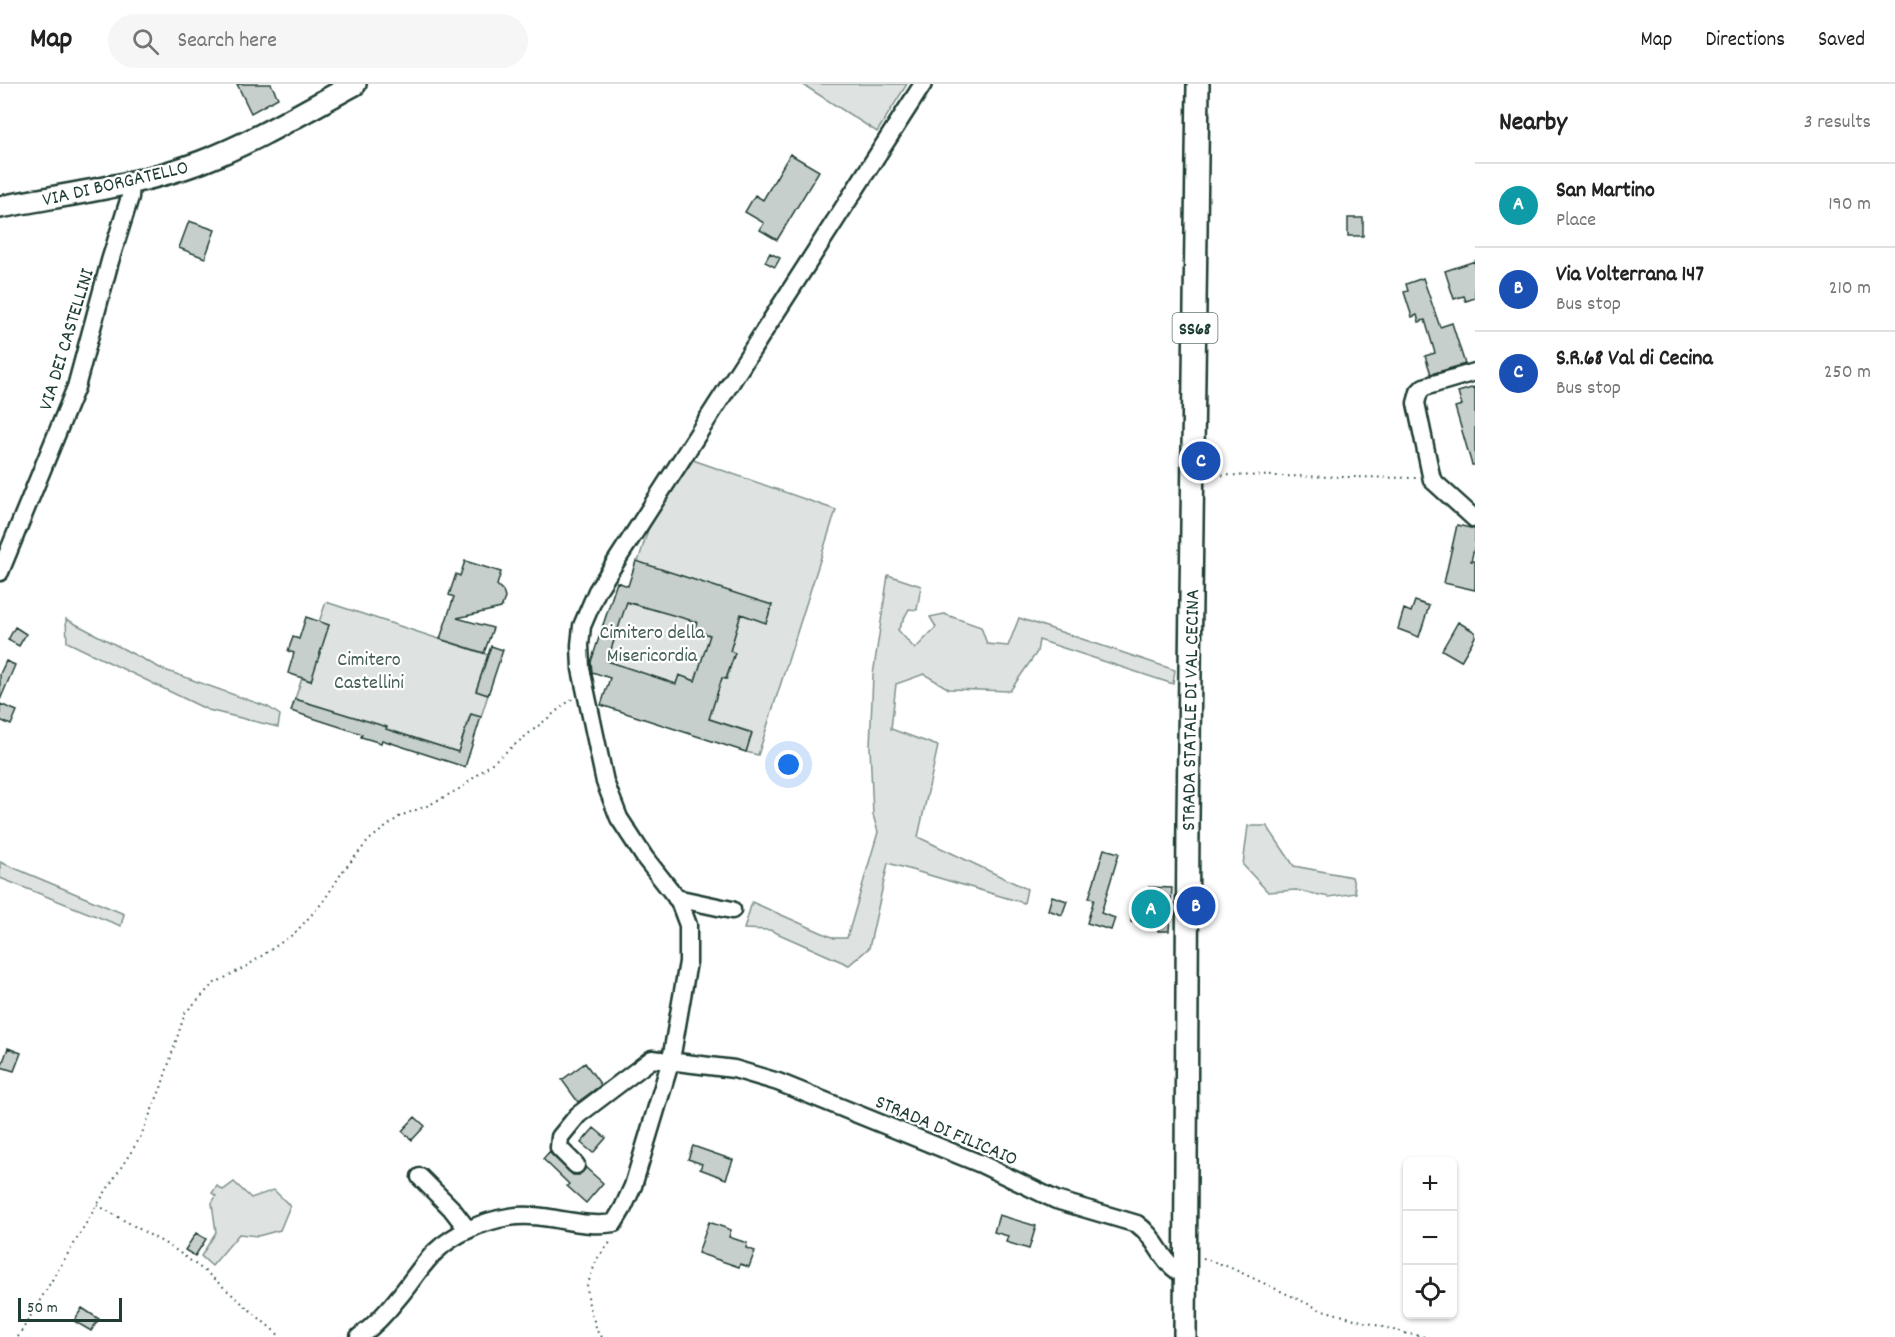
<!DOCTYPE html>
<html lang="en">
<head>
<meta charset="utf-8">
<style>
  :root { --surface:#fff; --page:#f6f6f6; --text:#222; --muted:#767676; --line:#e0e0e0; --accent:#111827 }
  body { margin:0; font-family:Dekko,sans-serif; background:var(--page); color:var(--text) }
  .controls { position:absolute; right:18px; bottom:18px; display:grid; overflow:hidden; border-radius:9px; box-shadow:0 2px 4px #0004 }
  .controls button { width:54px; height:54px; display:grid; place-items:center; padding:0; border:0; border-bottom:2px solid var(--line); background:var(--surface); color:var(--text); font:30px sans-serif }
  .scale { position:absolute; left:18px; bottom:15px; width:104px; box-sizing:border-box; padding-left:6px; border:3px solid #1f3d34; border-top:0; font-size:16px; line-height:21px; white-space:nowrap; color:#1f3d34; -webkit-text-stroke:4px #fff; paint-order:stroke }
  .you { position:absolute; left:789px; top:681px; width:21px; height:21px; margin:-15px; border:4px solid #fff; border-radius:50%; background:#1a73e8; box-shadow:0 0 0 9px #1a73e833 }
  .badge { display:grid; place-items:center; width:39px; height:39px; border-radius:50%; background:var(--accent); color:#fff; font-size:20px; font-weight:700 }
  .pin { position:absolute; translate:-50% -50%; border:3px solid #fff; box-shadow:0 2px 6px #0006 }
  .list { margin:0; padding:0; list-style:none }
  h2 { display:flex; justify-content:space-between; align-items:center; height:78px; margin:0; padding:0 24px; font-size:26px }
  h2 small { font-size:20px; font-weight:400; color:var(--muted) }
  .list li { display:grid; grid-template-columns:39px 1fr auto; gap:18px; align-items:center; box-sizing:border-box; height:84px; padding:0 24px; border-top:2px solid var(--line) }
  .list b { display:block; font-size:22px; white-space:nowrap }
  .list p { margin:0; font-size:20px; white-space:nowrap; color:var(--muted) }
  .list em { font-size:20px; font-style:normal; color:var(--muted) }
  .icon { flex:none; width:33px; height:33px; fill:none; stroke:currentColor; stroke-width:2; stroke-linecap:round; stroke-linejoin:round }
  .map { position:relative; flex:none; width:1475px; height:1253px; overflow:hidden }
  header { display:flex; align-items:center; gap:36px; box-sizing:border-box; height:84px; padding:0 30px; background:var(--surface); border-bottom:2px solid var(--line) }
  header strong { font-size:28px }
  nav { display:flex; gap:33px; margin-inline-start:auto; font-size:21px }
  .search { width:420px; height:54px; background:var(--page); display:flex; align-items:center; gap:15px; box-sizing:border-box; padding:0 21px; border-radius:33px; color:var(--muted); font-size:22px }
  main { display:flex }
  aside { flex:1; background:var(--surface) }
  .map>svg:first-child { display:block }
</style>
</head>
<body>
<header>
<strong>Map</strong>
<div class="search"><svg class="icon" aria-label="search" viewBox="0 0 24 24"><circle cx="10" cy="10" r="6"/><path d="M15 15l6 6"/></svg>Search here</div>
<nav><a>Map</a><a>Directions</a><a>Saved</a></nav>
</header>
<main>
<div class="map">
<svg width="1475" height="1253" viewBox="0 0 1475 1253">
  <rect width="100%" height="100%" fill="#fff"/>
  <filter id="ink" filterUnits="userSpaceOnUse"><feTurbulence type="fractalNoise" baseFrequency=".0167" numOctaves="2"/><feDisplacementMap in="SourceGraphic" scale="12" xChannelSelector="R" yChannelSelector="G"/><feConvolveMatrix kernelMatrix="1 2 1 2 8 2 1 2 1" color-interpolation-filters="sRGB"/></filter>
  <g filter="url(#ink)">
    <!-- green -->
    <path fill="#dee3e2" stroke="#7e908b" stroke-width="1.5" fill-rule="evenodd" d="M802 0H907L877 48Z
      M693 376 836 426 758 671 746 668 751 648 632 610 615 625 628 584 607 577 616 551 601 546 603 540 618 544 626 518 647 524 631 495 766 538 772 521 638 478 650 439ZM658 511 739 537 730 567 734 569 727 595 722 594 712 625 676 600 679 592 697 597 700 582 711 552 695 546 697 538 654 524Z
      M888 491 921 502 917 526 909 525 898 546 915 565 936 543 930 533 944 530 981 543 987 560 1008 562 1019 534 1175 586 1173 600 1039 556 1037 568 1010 607 949 605 924 590 896 600 891 645 938 662 918 753 1027 805 1024 819 888 779 869 864 849 881 770 846 744 845 752 818 834 854H847L878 748 873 731 870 663 873 591Z
      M326 518 488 571 476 607 488 611 481 633 470 631 458 668 386 645V643L295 615 302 594 310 597 329 541 319 538Z
      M66 535 162 585 268 623 280 631 278 643 208 626 67 558Z
      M1248 742H1267L1294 782 1352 793 1356 809 1329 813 1296 806 1268 808 1243 781Z
      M0 778 124 830 121 842 0 794Z
      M234 1098 251 1114 274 1106 290 1122 280 1146 258 1152 239 1150 212 1182 201 1172 216 1148 212 1119 216 1112 212 1109 217 1102 223 1106Z"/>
    <!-- building -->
    <path fill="#c7cfcc" stroke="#1f3d34" stroke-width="1.5" fill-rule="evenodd" d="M237 0H271L278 14 251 29Z
      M790 70 819 87 777 156 760 146 764 139 745 128 755 111 763 116Z
      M1348 134H1363V152H1348Z
      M189 137 215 146 205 174 179 164Z
      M770 169 780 174 775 183 765 178Z
      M1475 177V214L1466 217 1464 212 1454 215 1445 187Z
      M1423 194 1440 243 1452 239 1465 280 1431 290 1425 272 1435 269 1425 236 1419 238 1417 231 1412 233 1404 208 1408 207 1406 200Z
      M1475 303V381H1472L1455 323 1462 321 1458 308Z
      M1457 441 1475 445V461L1471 477H1475V506L1444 499Z
      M465 477 501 488 497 501 503 507 505 514 501 524 457 534 493 544 484 569 440 555 454 513 449 511 456 490 460 492Z
      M636 477 772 521 766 539 741 530 730 567 735 569 726 595 722 594 709 635 752 649 746 668 601 621 610 594 592 588 591 578 617 498 628 502ZM627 518 697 538 694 546 710 551 695 597 679 591 676 600 607 577Z
      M1415 517 1429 522 1419 553 1398 545 1404 525 1411 528Z
      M306 533 329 541 311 597 288 589 294 569 288 567 293 553 299 555Z
      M1458 538 1475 548V553L1461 577 1442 566Z
      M15 543 26 550 19 562 8 556Z
      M491 562 503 566 488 611 476 607Z
      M6 577 15 581 0 616V590Z
      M295 615 387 643 386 645 458 668 471 630 481 633 465 683 382 656 381 659 361 653 362 650 291 627Z
      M0 620 17 627 11 641 0 636Z
      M1104 765 1119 769 1101 829 1115 834 1111 846 1087 839 1094 815 1089 814Z
      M1149 803 1172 804 1169 847H1158V842L1139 841V839L1131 838 1132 823 1148 822Z
      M1052 812 1067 817 1062 831 1048 826Z
      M8 964 21 969 14 987 1 983Z
      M585 979 601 1001 578 1018 562 996Z
      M415 1033 425 1042 412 1056 402 1047Z
      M594 1044 606 1054 593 1069 581 1059Z
      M693 1062 733 1076 726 1095 700 1085 702 1080 688 1075Z
      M549 1068 573 1091H579L586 1084 603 1099 586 1119 567 1102 569 1100 543 1075Z
      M999 1131 1036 1142 1029 1165 1006 1158 1008 1152 994 1148Z
      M709 1138 731 1146 729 1153 747 1159 746 1164 755 1167 749 1183 740 1180 739 1183 698 1169Z
      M196 1149 206 1155 195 1172 185 1166Z
      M82 1224 99 1235 91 1247 74 1237Z"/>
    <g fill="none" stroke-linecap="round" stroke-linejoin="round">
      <defs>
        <path id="minor" d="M1475 288 1424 303 1419 308 1416 319 1432 396 1475 435
          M0 488 76 303 110 177 130 113 131 98
          M676 814 732 826
          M576 1081 559 1064 560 1053 578 1031 652 975 734 985 778 998 981 1080 1056 1116 1137 1140C1159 1155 1160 1180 1185 1191
          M420 1093 451 1124 468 1146
          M359 1253C374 1242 387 1228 398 1214 411 1199 421 1181 436 1167 455 1149 484 1137 509 1133 545 1127 579 1145 614 1139L623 1124 633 1102 671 976 688 878V841L679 817 645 774 619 734 605 698 581 585 580 561 582 542 597 507 923 0"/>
        <path id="major" d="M0 123C67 110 137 102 201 78 254 58 305 27 355 0
          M1185 1253 1188 734 1198 0"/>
      </defs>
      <!-- minor casing -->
      <use href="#minor" stroke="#1f3d34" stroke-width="21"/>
      <!-- major casing -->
      <use href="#major" stroke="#1f3d34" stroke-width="26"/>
      <!-- path -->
      <path stroke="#1f3d34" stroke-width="2" stroke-dasharray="1.5 4.5" stroke-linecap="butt" d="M1210 391 1417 394
        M97 1121 173 1164 206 1188 281 1253
        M1203 1174 1229 1183 1319 1225 1404 1249 1426 1253
        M18 1253 97 1121 140 1054 161 1004 185 929 213 900 247 882 295 849 323 818 343 787 369 756 400 732 429 721 461 704 573 614
        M602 1253 598 1249 589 1222 587 1202 597 1175 612 1156"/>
      <!-- minor -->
      <use href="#minor" stroke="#fff" stroke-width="16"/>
      <!-- major -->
      <use href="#major" stroke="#fff" stroke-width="21"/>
    </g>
  </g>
  <g text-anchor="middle" stroke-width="4.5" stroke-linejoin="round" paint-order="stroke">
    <!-- shield labels -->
    <rect fill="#fff" stroke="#627771" stroke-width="1.5" x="1172.5" y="229" width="45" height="30" rx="4.5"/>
    <g font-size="18" font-weight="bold" fill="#1f3d34">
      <text x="1195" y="250">SS68</text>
    </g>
    <!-- street labels -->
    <g font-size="20" fill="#1f3d34" stroke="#fff">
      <text transform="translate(115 98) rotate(-13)" y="7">VIA DI BORGATELLO</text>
      <text transform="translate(65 255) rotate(-73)" y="7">VIA DEI CASTELLINI</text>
      <text transform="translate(1189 626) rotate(-89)" y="7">STRADA STATALE DI VAL CECINA</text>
      <text transform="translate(947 1045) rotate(23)" y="7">STRADA DI FILICAIO</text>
    </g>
    <!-- park labels -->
    <g font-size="20" fill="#455e57" stroke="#fff">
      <text x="652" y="554">Cimitero della<tspan x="652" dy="23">Misericordia</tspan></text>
      <text x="369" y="581">Cimitero<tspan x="369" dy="23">Castellini</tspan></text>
    </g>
  </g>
</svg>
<div class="controls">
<button>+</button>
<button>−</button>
<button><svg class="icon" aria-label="locate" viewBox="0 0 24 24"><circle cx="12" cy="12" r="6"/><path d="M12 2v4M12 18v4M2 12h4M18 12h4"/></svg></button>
</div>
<div class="scale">50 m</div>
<div class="you"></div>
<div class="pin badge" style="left:1151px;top:825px;background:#0f9aa8">A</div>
<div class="pin badge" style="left:1196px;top:822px;background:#1a4fb4">B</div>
<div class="pin badge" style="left:1201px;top:377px;background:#1a4fb4">C</div>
</div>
<aside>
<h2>Nearby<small>3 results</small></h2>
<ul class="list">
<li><span class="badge" style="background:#0f9aa8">A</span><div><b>San Martino</b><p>Place</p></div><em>190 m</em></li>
<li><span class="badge" style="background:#1a4fb4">B</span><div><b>Via Volterrana 147</b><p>Bus stop</p></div><em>210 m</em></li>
<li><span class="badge" style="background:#1a4fb4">C</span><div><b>S.R.68 Val di Cecina</b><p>Bus stop</p></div><em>250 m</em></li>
</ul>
</aside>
</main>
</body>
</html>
